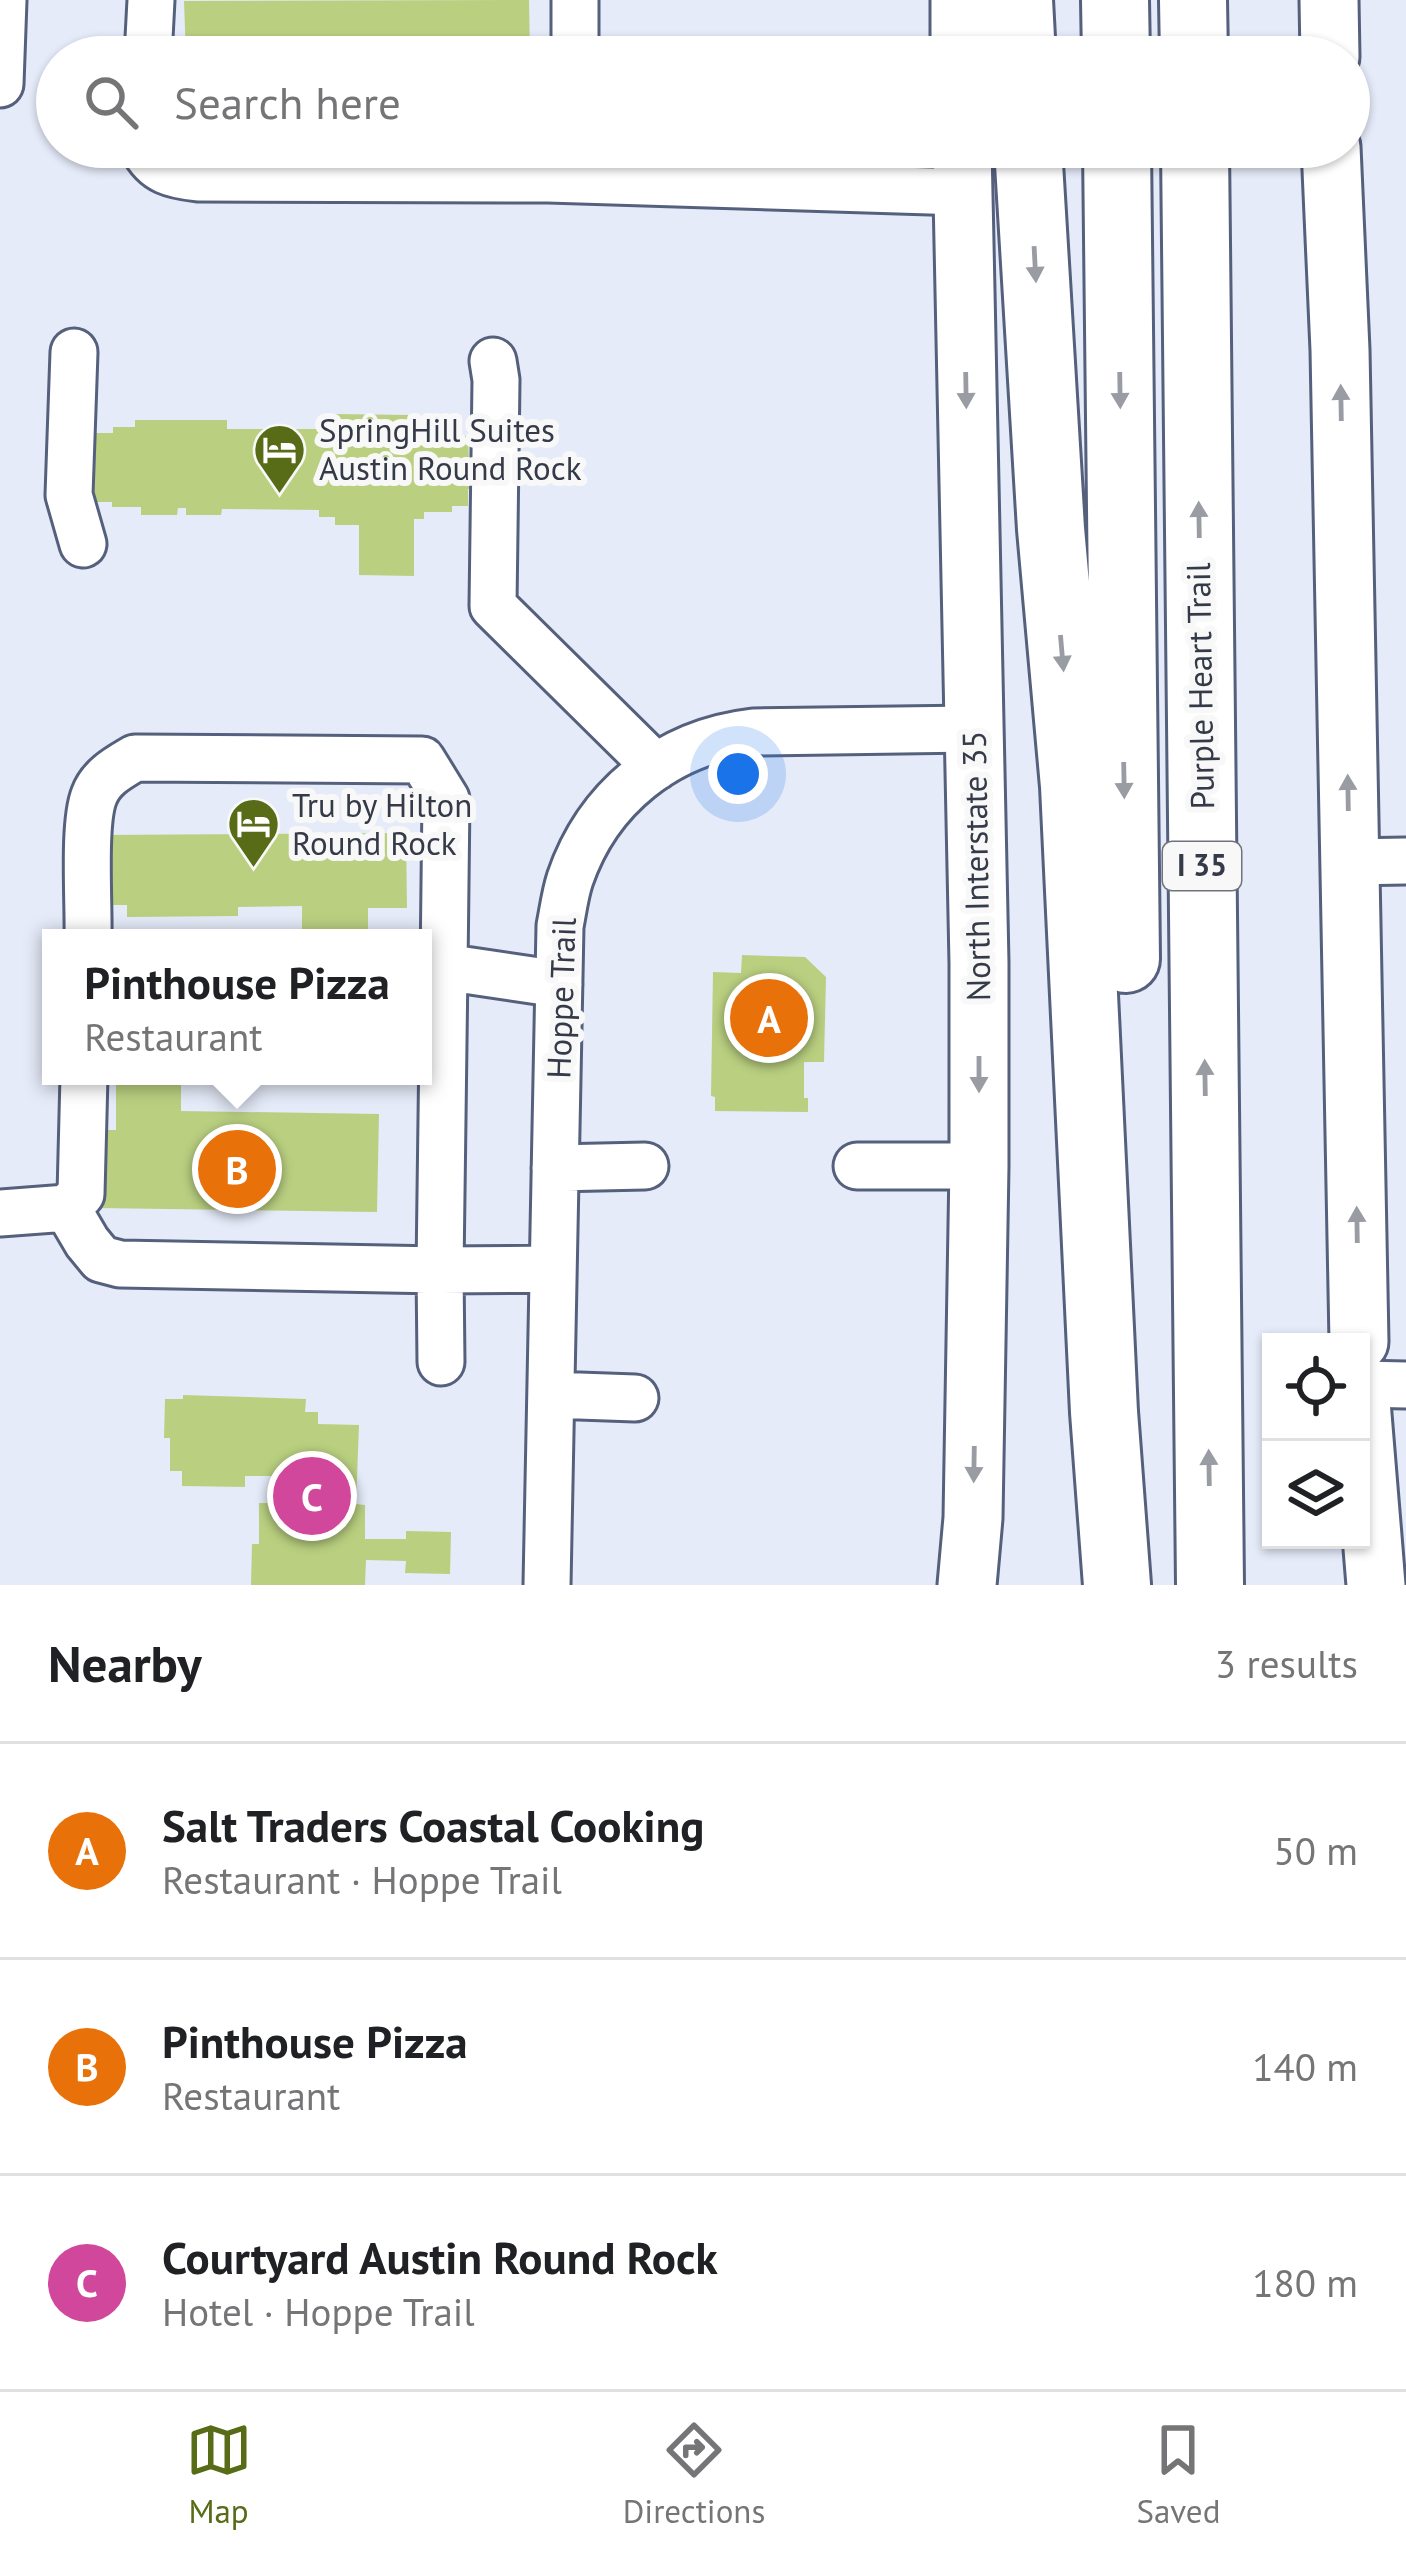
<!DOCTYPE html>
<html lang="en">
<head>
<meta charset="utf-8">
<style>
  :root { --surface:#fff; --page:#f6f6f6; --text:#202124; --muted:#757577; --line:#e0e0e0; --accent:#586b17 }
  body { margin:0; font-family:"PT Sans",sans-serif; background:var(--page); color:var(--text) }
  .controls { position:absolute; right:36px; bottom:36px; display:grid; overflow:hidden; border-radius:0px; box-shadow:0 3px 9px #0004 }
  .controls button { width:108px; height:108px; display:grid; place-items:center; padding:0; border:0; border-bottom:3px solid var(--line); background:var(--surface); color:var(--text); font:60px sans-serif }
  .you { position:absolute; left:738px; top:774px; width:42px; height:42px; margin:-30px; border:9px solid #fff; border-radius:50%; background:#1a73e8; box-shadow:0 0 0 18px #1a73e833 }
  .badge { display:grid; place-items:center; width:78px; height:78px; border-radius:50%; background:var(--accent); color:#fff; font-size:39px; font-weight:700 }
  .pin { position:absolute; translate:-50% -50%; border:6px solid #fff; box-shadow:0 3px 12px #0006 }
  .popup { position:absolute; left:42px; top:929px; width:390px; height:156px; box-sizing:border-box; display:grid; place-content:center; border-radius:0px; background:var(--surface); filter:drop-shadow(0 3px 9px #0005); font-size:39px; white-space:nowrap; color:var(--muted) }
  .popup b { font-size:45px; color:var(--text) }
  .popup::after { content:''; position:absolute; left:50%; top:100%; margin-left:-24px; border:24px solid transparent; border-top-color:var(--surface) }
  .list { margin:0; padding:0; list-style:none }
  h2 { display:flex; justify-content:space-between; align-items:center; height:156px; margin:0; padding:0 48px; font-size:51px }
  h2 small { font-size:39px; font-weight:400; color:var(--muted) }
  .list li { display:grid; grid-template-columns:78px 1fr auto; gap:36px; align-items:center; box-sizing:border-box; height:216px; padding:0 48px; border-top:3px solid var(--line) }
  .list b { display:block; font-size:45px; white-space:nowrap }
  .list p { margin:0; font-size:39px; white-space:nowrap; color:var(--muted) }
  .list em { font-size:39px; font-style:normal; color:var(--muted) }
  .icon { flex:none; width:66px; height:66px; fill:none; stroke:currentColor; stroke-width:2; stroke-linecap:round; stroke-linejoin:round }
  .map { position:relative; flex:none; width:1406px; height:1585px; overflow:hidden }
  .search { position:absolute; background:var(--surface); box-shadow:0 3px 9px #0004; left:36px; right:36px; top:36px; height:132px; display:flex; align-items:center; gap:30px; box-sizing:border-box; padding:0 42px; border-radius:66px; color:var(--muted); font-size:45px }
  .sheet { height:804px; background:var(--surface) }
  nav { display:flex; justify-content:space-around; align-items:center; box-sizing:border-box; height:168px; border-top:3px solid var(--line); background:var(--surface); font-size:33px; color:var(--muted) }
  nav a { display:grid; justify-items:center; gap:6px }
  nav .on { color:var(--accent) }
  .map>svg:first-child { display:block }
</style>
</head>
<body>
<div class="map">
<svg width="1406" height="1585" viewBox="0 0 1406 1585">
  <rect width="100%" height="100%" fill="#e5ebf9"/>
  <!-- building -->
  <path fill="#bad080" d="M529 0 530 57H186L184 1Z
    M187 147H337V151L188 154Z
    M333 414 408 415V423H424V431H452V436H468L470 489H468V506H452V512H424V519H414V576L359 575V525H335V517H319V510L222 509 221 515H186V508H178L177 515H141V507H112V502H93L91 451H94V433H113V427H135V420H227V429H320V422H333Z
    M406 833 407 908H368V930H302V906L238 907V916L127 917V905H100V835Z
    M742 955 805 957 826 977 824 1062H804V1098H808V1112L715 1111V1097L711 1096 713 972 741 973Z
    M116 1079 181 1080V1111L379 1114 377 1212 95 1208 96 1130H116Z
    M183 1395 306 1399 305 1412H318V1424L359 1425 356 1504 365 1505V1539H406V1531L451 1532 450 1574 405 1573 406 1561 366 1560 365 1585H251L252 1544H259V1503H269V1483H279V1476H245V1487L182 1486V1471H170V1438H164L165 1399H183Z"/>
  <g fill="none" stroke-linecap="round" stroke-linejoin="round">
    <defs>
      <path id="minor" d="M148 57 151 0
        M575 57V0
        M0 84 3 0
        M143 147C155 172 173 175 198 178L548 179 962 192
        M74 352 69 495 83 544
        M493 361 496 380 493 606 656 767
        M1349 862 1406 861
        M88 938C89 904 83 824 94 796 101 777 118 768 135 758L422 760 446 799 444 967 559 984
        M857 1166H979
        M555 1168 645 1166
        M67 1208 87 1242 101 1259 120 1264 440 1270 444 967H423
        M0 1213 67 1208 81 1194 84 1076
        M441 1362 440 1270 553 1269
        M1361 1384 1406 1385
        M551 1395 635 1398
        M547 1585 560 926C563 911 565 894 570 879 598 797 667 742 753 732L972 729"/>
      <path id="major" d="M960 0V57
        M1329 0 1330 57
        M962 147 979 963V1166L973 1518 967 1585
        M1331 147 1340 350 1359 1342
        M1361 1402 1376 1585"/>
      <path id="highway" d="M1019 0 1022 57
        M1115 0 1116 57
        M1193 0 1194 57
        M1028 147 1051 529 1074 786 1104 1412 1117 1585
        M1117 147 1126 959
        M1195 147 1210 1585"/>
    </defs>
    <!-- minor casing -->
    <use href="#minor" stroke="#55607d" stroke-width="51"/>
    <!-- major casing -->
    <use href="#major" stroke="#55607d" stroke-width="63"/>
    <!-- highway casing -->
    <use href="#highway" stroke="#55607d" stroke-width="72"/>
    <!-- minor -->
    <use href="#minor" stroke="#fff" stroke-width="45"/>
    <!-- major -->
    <use href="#major" stroke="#fff" stroke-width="57"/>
    <!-- highway -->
    <use href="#highway" stroke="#fff" stroke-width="66"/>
  </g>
  <!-- one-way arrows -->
  <defs><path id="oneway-solid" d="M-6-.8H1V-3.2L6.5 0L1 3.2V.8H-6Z" transform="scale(3)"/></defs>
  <g fill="#9a9ca3">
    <use href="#oneway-solid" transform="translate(1035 264) rotate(87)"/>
    <use href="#oneway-solid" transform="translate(966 390) rotate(89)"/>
    <use href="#oneway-solid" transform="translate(1120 390) rotate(89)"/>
    <use href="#oneway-solid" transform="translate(1341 403) rotate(-91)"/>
    <use href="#oneway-solid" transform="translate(1199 520) rotate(-91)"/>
    <use href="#oneway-solid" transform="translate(1062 653) rotate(85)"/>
    <use href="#oneway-solid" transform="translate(1124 780) rotate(89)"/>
    <use href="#oneway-solid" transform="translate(1348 793) rotate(-91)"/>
    <use href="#oneway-solid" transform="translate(979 1074) rotate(90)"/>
    <use href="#oneway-solid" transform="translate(1205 1078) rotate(-91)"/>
    <use href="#oneway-solid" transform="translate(1357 1225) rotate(-91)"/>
    <use href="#oneway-solid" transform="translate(974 1464) rotate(91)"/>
    <use href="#oneway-solid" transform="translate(1209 1468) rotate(-91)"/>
  </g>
  <!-- icons -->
  <defs>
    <symbol id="hotel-pin" viewBox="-11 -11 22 30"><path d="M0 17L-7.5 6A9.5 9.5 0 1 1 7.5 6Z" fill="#586b17" stroke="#f8f8f8"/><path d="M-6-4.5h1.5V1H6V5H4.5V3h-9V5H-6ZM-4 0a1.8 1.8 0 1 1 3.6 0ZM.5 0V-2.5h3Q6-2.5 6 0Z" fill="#fff"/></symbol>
  </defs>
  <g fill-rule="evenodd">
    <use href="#hotel-pin" x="250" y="420" width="59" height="81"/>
    <use href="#hotel-pin" x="224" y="794" width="59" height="81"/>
  </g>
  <g text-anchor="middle" stroke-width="12" stroke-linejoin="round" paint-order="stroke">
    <!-- shield labels -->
    <rect fill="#f8f8f8" stroke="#6f737c" stroke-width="3" x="1163" y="842" width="78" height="48" rx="9"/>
    <g font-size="30" font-weight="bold" fill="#343a47">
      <text x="1202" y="876">I 35</text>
    </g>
    <!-- poi labels -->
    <g font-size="33" fill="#343a47" stroke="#f8f8f8" text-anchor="start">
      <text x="319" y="442">SpringHill Suites<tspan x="319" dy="38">Austin Round Rock</tspan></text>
      <text x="292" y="817">Tru by Hilton<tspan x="292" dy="38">Round Rock</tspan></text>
    </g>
    <!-- street labels -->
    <g font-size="33" fill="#343a47" stroke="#f8f8f8">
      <text transform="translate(1200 686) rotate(-91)" y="12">Purple Heart Trail</text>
      <text transform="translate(976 866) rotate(-91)" y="12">North Interstate 35</text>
      <text transform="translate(561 998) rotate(-88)" y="12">Hoppe Trail</text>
    </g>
  </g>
</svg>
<div class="controls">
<button><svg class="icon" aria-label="locate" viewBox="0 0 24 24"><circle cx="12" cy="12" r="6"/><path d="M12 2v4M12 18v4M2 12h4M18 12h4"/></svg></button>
<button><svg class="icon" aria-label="layers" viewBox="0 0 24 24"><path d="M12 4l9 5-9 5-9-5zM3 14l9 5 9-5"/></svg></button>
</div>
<div class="you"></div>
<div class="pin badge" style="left:769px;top:1018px;background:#e8710a">A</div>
<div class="pin badge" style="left:237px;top:1169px;background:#e8710a">B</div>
<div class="popup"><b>Pinthouse Pizza</b>Restaurant</div>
<div class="pin badge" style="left:312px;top:1496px;background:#d1479c">C</div>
<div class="search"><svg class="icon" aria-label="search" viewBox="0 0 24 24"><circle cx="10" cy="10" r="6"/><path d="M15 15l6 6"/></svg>Search here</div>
</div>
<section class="sheet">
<h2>Nearby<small>3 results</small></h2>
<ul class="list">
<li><span class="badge" style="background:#e8710a">A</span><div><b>Salt Traders Coastal Cooking</b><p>Restaurant · Hoppe Trail</p></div><em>50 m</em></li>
<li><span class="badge" style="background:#e8710a">B</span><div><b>Pinthouse Pizza</b><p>Restaurant</p></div><em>140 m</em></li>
<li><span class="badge" style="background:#d1479c">C</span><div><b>Courtyard Austin Round Rock</b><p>Hotel · Hoppe Trail</p></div><em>180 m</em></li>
</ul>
</section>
<nav>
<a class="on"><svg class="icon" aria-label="map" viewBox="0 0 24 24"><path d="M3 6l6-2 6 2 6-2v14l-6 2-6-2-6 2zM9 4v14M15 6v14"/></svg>Map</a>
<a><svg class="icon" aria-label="directions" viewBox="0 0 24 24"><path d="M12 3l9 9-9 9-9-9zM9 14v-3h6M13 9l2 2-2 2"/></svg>Directions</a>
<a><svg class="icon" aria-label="saved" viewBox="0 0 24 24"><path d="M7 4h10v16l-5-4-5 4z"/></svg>Saved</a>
</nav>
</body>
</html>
